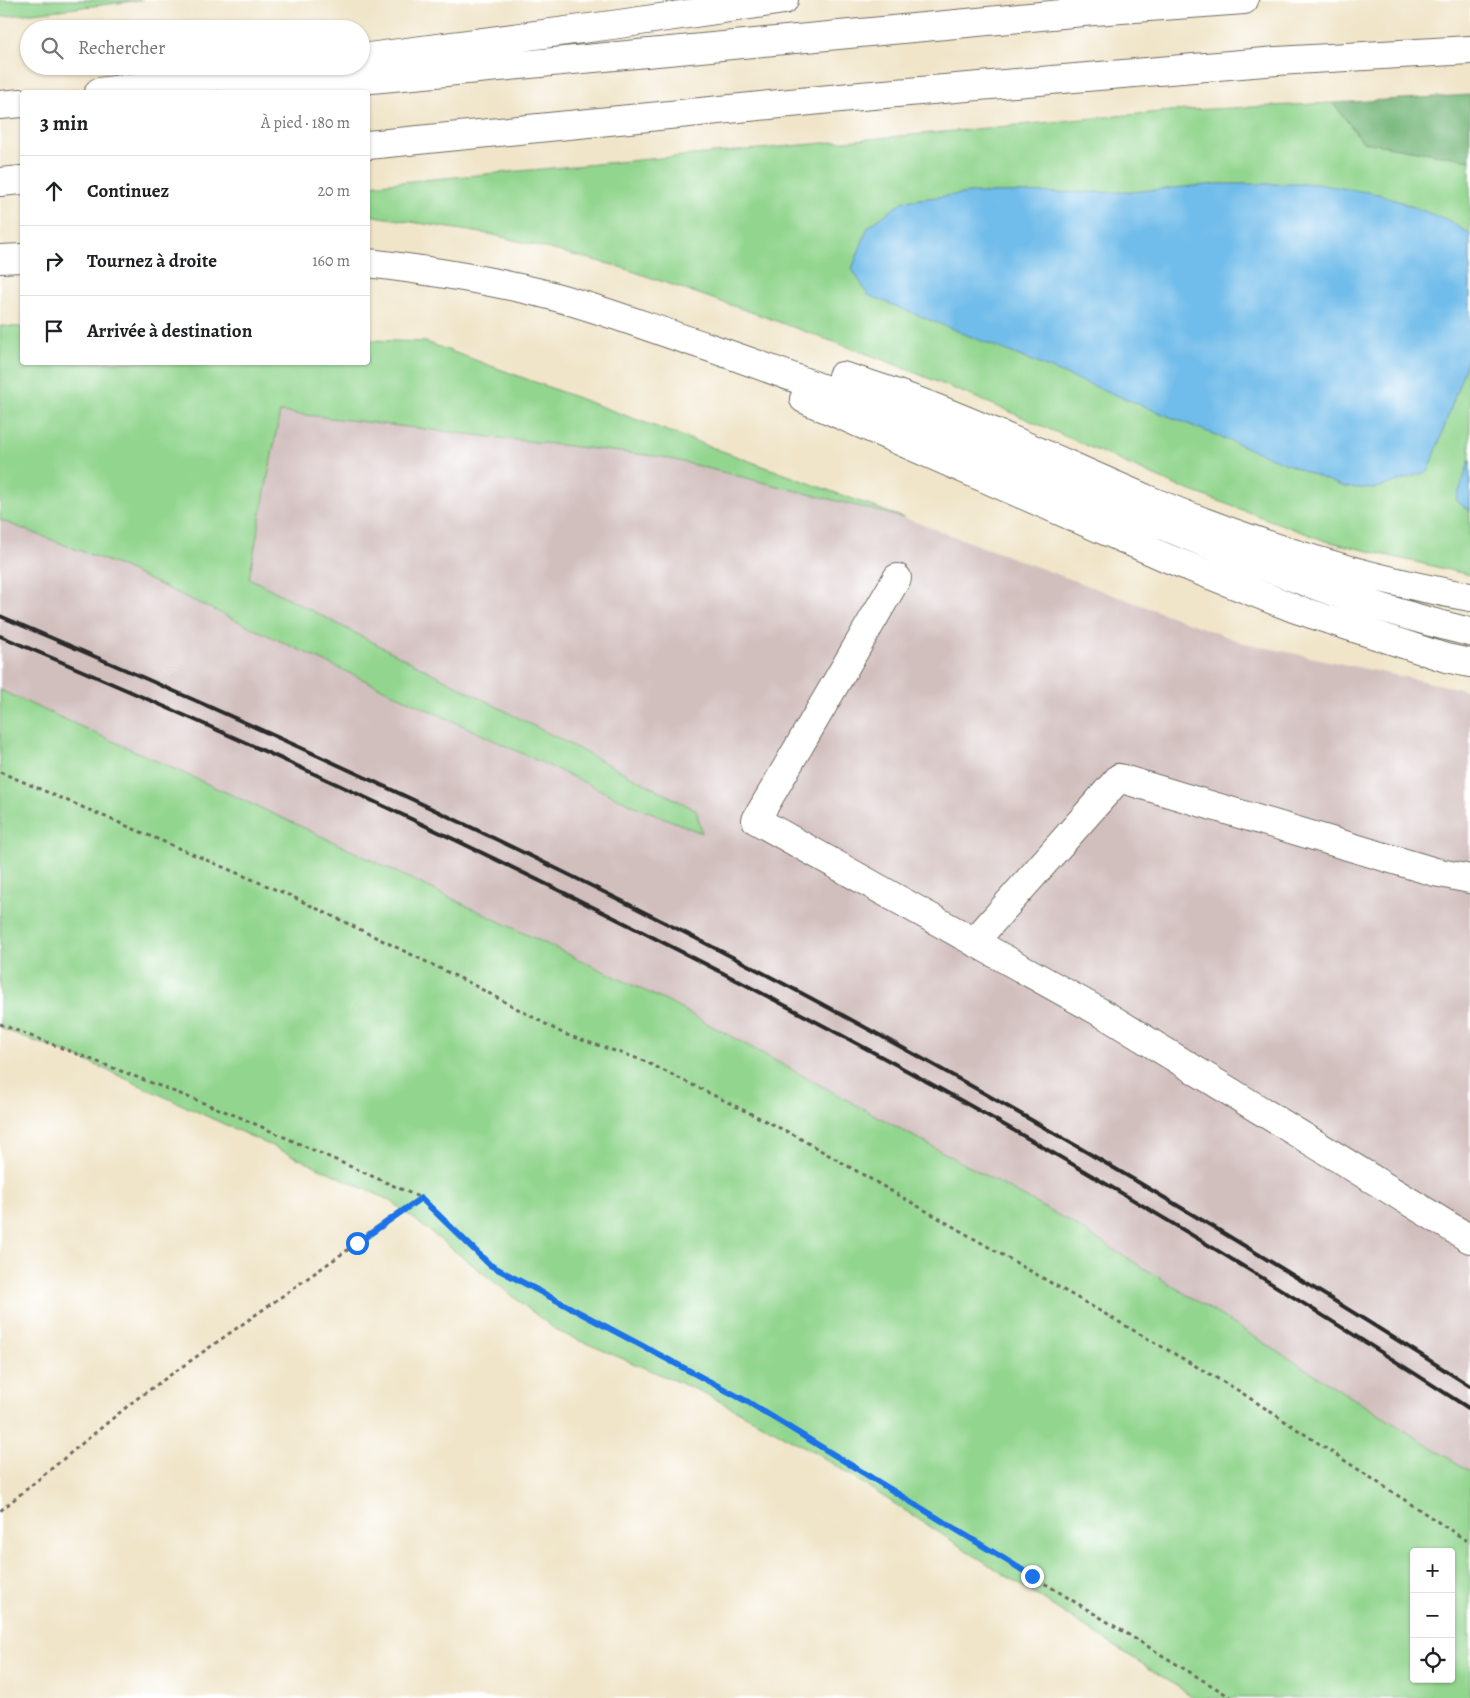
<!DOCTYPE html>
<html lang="fr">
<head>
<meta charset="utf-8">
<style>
  :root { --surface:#fff; --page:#f2f2f2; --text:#202124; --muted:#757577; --line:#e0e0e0 }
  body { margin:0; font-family:Alegreya,serif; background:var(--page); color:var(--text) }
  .controls { position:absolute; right:15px; bottom:15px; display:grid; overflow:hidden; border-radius:5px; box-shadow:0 1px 4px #0004 }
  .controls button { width:45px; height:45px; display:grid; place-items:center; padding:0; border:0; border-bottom:1px solid var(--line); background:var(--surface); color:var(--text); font:25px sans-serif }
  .stop { position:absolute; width:15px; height:15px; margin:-11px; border:4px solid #1a73e8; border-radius:50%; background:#fff }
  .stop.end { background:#1a73e8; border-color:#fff; box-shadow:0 1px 5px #0008 }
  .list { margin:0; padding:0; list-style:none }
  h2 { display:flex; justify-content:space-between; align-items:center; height:65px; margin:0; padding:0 20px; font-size:21px }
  h2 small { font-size:16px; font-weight:400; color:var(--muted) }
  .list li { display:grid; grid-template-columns:32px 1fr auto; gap:15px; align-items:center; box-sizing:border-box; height:70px; padding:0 20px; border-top:1px solid var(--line) }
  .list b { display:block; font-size:19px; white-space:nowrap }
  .list em { font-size:16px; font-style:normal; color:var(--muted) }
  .icon { flex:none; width:28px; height:28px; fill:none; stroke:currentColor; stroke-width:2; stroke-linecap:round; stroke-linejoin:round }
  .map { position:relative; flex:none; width:1470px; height:1698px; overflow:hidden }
  .search { position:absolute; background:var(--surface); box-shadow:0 1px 4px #0004; left:20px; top:20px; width:350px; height:55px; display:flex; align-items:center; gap:12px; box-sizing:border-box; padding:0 18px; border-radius:28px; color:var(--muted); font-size:19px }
  .panel { position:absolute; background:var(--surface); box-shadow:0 1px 4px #0004; left:20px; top:90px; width:350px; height:275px; border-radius:5px }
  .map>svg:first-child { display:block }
</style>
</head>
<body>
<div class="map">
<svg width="1470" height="1698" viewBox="0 0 1470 1698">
  <rect width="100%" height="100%" fill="#fff"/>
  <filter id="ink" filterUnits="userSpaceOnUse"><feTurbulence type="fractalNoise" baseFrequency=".02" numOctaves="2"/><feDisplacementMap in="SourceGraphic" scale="10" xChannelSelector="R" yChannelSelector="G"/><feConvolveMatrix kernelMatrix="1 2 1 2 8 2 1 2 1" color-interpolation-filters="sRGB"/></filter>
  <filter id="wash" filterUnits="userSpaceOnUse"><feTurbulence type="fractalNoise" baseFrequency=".0096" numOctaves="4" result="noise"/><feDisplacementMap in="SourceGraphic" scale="20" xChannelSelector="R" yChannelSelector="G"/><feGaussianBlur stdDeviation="1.12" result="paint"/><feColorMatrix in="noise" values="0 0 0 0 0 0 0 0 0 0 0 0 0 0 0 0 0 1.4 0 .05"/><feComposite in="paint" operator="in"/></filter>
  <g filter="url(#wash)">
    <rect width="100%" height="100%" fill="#f0e5c9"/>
    <!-- industrial -->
    <path fill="#d1bfbe" d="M280 412 663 457 904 518 1244 643 1470 691V1471L1065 1219 668 1002 298 825 0 690V520L115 564 635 806 702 832 696 810 248 578Z"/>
    <!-- green -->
    <path fill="#92d58e" stroke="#5e805c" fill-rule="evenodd" d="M0 0H143L0 17Z
      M1333 103 1363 142 1470 160V575L1326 541 1175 485 1006 410 884 360 751 312 617 266 494 235 368 215V185L1171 111Z
      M0 326 22 327V362H368V340L426 342 904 518 663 457 280 412 249 578 696 810 702 833 635 806 115 564 0 520Z
      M0 690 298 825 668 1002 1065 1219 1470 1471V1698H1195L816 1453 704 1393 557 1331 391 1201 87 1061 0 1028ZM1414 1552H1451V1679H1414Z"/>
    <!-- forest -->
    <path fill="#75b679" stroke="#507052" d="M1470 95V160L1363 142 1333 103Z"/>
    <!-- water -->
    <path fill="#70bcea" stroke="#4e748a" d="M1218 184H1317L1379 194 1448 220 1470 234V353L1429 471 1374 489 1344 487 868 295 852 269 868 227 904 201 970 193 1130 192Z
      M1470 459V512L1456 500Z"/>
  </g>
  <g filter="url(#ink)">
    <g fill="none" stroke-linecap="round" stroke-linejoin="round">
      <defs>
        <path id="minor" d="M897 578 756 820 1107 1016 1470 1239
          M974 942 1119 778 1435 872 1470 879"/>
        <path id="highway" d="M361 58 612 25 784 0
          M99 92 298 66
          M233 92 1094 11 1244 0
          M0 105 22 103
          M368 145 861 96 1277 61 1470 50
          M0 182 22 180
          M0 259 22 258
          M368 263C426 270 484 279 541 293 597 307 652 329 708 347 841 393 971 446 1101 500 1221 550 1343 602 1470 632
          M842 376C948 407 1048 457 1149 500 1252 543 1360 578 1470 597
          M804 399 1167 558 1296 609 1446 658 1470 663"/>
      </defs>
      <!-- minor casing -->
      <use href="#minor" stroke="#706c62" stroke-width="30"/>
      <!-- highway casing -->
      <use href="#highway" stroke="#706c62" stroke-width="30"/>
      <!-- path -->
      <path stroke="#706c62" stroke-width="3" stroke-dasharray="4 4" stroke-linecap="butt" d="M0 772 291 896 470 983 564 1034 642 1060 794 1135 1239 1391 1470 1543
        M0 1024 237 1116 421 1198 135 1400 0 1511
        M421 1198 490 1265 748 1402 1232 1698"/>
      <!-- minor -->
      <use href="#minor" stroke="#fff" stroke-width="28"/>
      <!-- highway -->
      <use href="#highway" stroke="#fff" stroke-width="28"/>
      <!-- rail -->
      <path stroke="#2b2b2b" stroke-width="4" d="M0 616C251 722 499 836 742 962 991 1091 1233 1235 1470 1386
        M0 636C301 762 595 902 882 1057 1083 1166 1278 1285 1470 1409"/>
    </g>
  </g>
  <g fill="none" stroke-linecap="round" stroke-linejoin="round" filter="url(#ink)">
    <!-- route -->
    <path stroke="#1a73e8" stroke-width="6" d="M357 1243 421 1198 490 1265 748 1402 1032 1576"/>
  </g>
</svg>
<div class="controls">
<button>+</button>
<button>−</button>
<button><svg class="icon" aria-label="locate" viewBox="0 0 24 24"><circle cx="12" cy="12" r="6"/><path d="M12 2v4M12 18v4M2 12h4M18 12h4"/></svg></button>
</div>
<div class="stop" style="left:357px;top:1243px"></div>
<div class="stop end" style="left:1032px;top:1576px"></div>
<div class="search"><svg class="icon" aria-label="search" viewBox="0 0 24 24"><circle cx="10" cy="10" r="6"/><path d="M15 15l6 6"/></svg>Rechercher</div>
<section class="panel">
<h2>3 min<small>À pied · 180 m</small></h2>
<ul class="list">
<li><svg class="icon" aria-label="ahead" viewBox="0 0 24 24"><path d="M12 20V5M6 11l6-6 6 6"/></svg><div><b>Continuez</b></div><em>20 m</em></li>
<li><svg class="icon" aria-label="right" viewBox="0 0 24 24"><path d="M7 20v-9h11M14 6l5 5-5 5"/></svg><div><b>Tournez à droite</b></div><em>160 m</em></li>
<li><svg class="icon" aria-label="arrive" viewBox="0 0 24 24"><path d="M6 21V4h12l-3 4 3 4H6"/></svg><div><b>Arrivée à destination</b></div></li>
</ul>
</section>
</div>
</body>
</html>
